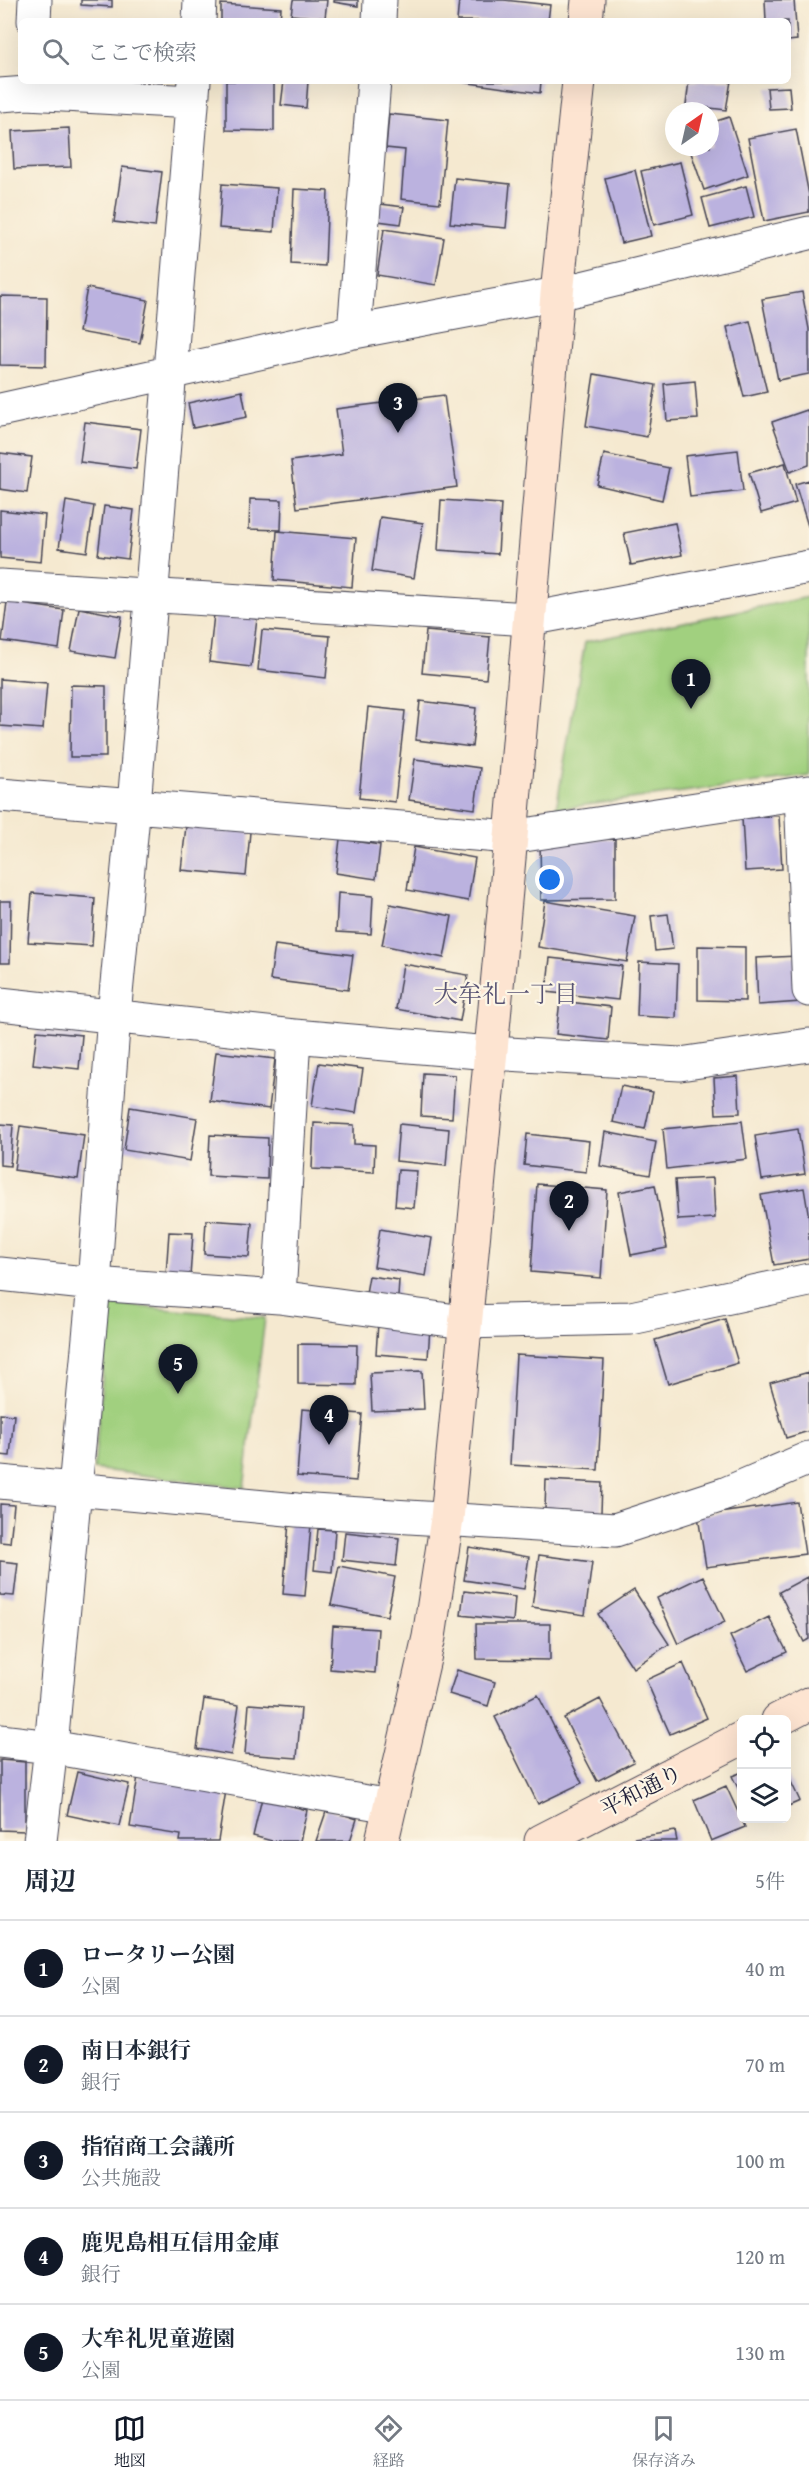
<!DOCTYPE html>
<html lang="ja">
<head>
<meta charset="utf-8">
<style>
  :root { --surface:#fff; --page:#f6f6f7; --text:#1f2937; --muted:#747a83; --line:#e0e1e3; --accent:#111827 }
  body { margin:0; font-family:"Gentium Book Plus","Noto Serif JP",serif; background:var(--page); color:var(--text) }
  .controls { position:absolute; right:18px; bottom:18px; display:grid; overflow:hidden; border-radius:9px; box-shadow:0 6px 24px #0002 }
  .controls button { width:54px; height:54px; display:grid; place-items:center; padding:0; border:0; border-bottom:2px solid var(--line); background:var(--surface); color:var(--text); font:30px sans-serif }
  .compass { position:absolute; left:665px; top:102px; width:54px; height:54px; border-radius:50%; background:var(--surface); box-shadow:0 6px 24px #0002; rotate:34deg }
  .you { position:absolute; left:550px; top:880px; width:21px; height:21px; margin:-15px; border:4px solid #fff; border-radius:50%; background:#1a73e8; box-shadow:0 0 0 9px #1a73e833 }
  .badge { display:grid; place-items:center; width:39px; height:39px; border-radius:50%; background:var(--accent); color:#fff; font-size:20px; font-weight:700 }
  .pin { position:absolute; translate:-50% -50px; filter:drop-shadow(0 2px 3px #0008) }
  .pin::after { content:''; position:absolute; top:32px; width:21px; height:18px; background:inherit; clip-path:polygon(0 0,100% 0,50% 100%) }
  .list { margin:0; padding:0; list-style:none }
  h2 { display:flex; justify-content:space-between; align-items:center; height:78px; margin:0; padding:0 24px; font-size:26px }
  h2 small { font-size:20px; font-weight:400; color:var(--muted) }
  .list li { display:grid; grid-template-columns:39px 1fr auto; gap:18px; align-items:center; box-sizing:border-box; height:96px; padding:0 24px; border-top:2px solid var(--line) }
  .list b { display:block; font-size:22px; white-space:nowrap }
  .list p { margin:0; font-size:20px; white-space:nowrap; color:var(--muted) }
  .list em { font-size:20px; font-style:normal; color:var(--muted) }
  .icon { flex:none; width:33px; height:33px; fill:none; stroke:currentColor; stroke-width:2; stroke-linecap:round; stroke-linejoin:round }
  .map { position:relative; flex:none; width:809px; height:1841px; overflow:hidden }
  .search { position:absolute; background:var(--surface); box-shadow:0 6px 24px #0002; left:18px; right:18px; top:18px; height:66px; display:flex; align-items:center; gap:15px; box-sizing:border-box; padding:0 21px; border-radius:9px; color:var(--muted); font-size:22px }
  .sheet { height:558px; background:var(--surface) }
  nav { display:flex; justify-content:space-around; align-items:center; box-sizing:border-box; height:84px; border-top:2px solid var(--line); background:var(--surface); font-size:16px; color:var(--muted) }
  nav a { display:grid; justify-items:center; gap:3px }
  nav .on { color:var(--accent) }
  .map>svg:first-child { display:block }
</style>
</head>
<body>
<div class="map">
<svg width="809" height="1841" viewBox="0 0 809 1841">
  <rect width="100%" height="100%" fill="#fcf5e5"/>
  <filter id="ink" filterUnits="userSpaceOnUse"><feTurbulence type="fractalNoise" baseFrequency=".0167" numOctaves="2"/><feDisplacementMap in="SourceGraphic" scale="12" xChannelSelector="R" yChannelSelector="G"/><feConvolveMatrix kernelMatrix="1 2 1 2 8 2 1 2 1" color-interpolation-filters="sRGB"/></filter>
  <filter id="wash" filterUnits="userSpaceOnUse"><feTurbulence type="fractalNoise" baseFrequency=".008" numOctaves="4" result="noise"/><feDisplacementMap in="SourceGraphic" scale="24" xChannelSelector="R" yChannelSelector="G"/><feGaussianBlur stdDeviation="1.35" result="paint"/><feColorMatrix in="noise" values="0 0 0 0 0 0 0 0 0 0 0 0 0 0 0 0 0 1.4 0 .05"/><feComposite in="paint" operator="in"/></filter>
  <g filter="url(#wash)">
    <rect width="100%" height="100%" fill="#f5e9d0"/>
    <!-- green -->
    <path fill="#a1d07f" stroke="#62795d" stroke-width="1.5" d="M809 597V775L556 809 585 642Z
      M109 1304 265 1318 244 1488 94 1469Z"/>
    <g id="blocks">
      <!-- building -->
      <path fill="#bbb2df" d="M81 0H112V7L81 5Z
        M293 0H327L325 18 291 15Z
        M334 0H358V6L334 2Z
        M459 0H504L550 5 548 21H457Z
        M765 0H794L797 40 788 41V21H766Z
        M221 4 281 8 280 21H221Z
        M226 81H274V131L226 130Z
        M284 81H308L306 108 281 105Z
        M455 81H541L540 93Z
        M689 81H731L726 110 686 105Z
        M789 87 791 108 769 109 767 88Z
        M389 114 448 120 440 203 401 199 405 150 386 148Z
        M729 117 748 175 704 190 689 147H710V123Z
        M69 128 71 167 14 169 12 131Z
        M796 129 809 195V212L764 221 748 138Z
        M680 162 693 215 654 225 641 171Z
        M122 167 162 172 155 227 114 222Z
        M635 170 651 236 621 243 605 178Z
        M455 178 510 184 506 228 450 223Z
        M222 184 277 188 274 232 219 228Z
        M746 186 754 217 710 228 702 198Z
        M294 189 328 191 325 266 291 264Z
        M380 204 404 207 401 224 378 221Z
        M384 229 444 238 436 285 377 275Z
        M87 288 148 300 140 343 79 332Z
        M802 292 809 329V374L778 380 762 299Z
        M0 296 47 297 46 366 0 365Z
        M750 321 767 392 744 397 727 327Z
        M594 374 656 385 647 437 586 426Z
        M695 381 698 419 667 421 664 384Z
        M242 391 247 417 193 428 188 403Z
        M444 395 457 487 297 508 291 461 342 454 336 409Z
        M807 410 809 416V465L790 472 772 422Z
        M85 422 141 429 136 469 80 462Z
        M738 450 743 491 690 497 685 456Z
        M0 453 32 457 27 493 0 489Z
        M604 454 669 468 662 500 597 485Z
        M785 463 796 503 761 513 749 473Z
        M809 480V526H808L795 484Z
        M250 499 282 500 281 530 249 529Z
        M441 500 501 504 498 554 438 550Z
        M66 501 94 506 87 552 59 548Z
        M104 506 134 510 128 559 98 555Z
        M0 510 45 515 41 562 0 558Z
        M380 517 423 523 414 578 372 571Z
        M675 523 682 555 631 565 624 533Z
        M277 531 356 538 352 587 274 580Z
        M7 602 64 610 59 649 2 641Z
        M79 608 122 616 115 658 71 651Z
        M214 614 257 619 251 667 209 662Z
        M262 630 330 636 326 678 258 670Z
        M426 631 490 637 486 679 422 673Z
        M0 679 47 683 43 729 0 726Z
        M71 685 106 686V757H70Z
        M420 701 476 708 472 747 416 740Z
        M368 707 405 711 395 802 359 798Z
        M415 759 480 768 475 809 409 800Z
        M779 816 782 869 745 871 742 818Z
        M186 826 250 832 246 876 181 870Z
        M340 839 380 845 376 879 336 873Z
        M615 839V899L541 900 540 840Z
        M414 847 475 858 468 901 407 890Z
        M32 893 95 898 92 946 28 942Z
        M338 893 373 896 371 934 336 932Z
        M0 901H11L10 963H0Z
        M545 901 635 916 627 962 538 947Z
        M390 904 452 916 444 958 382 945Z
        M668 914 673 949 655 951 651 916Z
        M275 945 353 955 348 990 270 980Z
        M698 946 745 947V1001L698 1000Z
        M797 956 801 1002 758 1005 756 958Z
        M550 958 622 966 618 1000 546 992Z
        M639 962 678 964 676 1018 637 1016Z
        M403 964 468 975 460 1021 396 1009Z
        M560 1001 611 1007 608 1040 556 1034Z
        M37 1031 82 1035 79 1069 33 1064Z
        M216 1052 275 1059 269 1109 210 1101Z
        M319 1063 363 1069 356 1113 312 1106Z
        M423 1073 455 1075 452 1118 421 1116Z
        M738 1076 740 1113 716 1114 714 1078Z
        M621 1086 653 1092 645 1129 613 1122Z
        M130 1107 197 1118 190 1161 124 1150Z
        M742 1121 747 1159 667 1169 663 1129Z
        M314 1123 354 1125V1144L375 1145 374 1172 312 1169Z
        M0 1124 13 1125 10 1166 0 1165Z
        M399 1124 449 1129 446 1166 396 1161Z
        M20 1126 84 1135 78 1179 14 1170Z
        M798 1129 805 1174 762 1180 755 1136Z
        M605 1132 656 1142 650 1175 600 1166Z
        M527 1134 589 1141 586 1172 524 1165Z
        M210 1135 268 1138 267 1179 208 1176Z
        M398 1170 417 1171 414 1208 395 1206Z
        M713 1178 715 1218 678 1220 675 1180Z
        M537 1184 607 1190 601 1278 531 1272Z
        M655 1185 667 1248 631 1255 619 1192Z
        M804 1188 809 1218V1259L774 1265 761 1195Z
        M206 1220 252 1223 249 1257 204 1254Z
        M380 1229 432 1238 426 1276 374 1267Z
        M169 1232 193 1233 190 1277 166 1275Z
        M369 1276 399 1280 398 1297 366 1293Z
        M725 1319 738 1363 668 1384 655 1340Z
        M378 1323 430 1327 428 1358 376 1354Z
        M298 1344 357 1345 356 1385 298 1384Z
        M516 1355 604 1360 598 1470 510 1465Z
        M422 1371 424 1409 372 1411 370 1373Z
        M809 1372V1431L786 1438 770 1383Z
        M302 1409 362 1414 356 1481 297 1476Z
        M0 1414 14 1415 10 1456 0 1455Z
        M546 1480 602 1483 601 1513 545 1509Z
        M797 1502 805 1554 706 1567 698 1516Z
        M0 1504 14 1505 10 1543 0 1542Z
        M289 1522 311 1524 305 1596 283 1594Z
        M318 1529 335 1530 332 1572 314 1570Z
        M345 1532 399 1538 396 1566 342 1560Z
        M469 1547 529 1557 524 1589 464 1580Z
        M539 1555 592 1562 585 1615 532 1607Z
        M0 1561 18 1563 14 1596 0 1595Z
        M339 1566 395 1577 387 1616 331 1605Z
        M703 1576 725 1622 678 1644 657 1598Z
        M807 1577 809 1639 804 1642 779 1592Z
        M634 1590 669 1644 633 1668 598 1614Z
        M464 1591 515 1597 513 1621 461 1615Z
        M769 1617 787 1652 747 1671 730 1636Z
        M476 1624H550V1660L477 1659Z
        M333 1626 378 1629 375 1673 330 1669Z
        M683 1663 707 1718 670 1734 646 1680Z
        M457 1670 495 1682 488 1706 449 1694Z
        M538 1695 582 1783 538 1804 495 1717Z
        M204 1699 239 1705 231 1755 197 1749Z
        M600 1699 634 1762 597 1781 564 1718Z
        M249 1704 301 1708 297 1758 245 1754Z
        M0 1760 25 1762V1831L0 1830Z
        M786 1771 800 1801 786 1807Z
        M77 1772 129 1784 119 1826 67 1815Z
        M742 1772V1796L732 1776Z
        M138 1776 226 1790 218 1841H180L181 1835 130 1827Z
        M726 1786 745 1827 711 1841 694 1800Z
        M262 1798 307 1810 300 1841H272L253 1836Z
        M327 1809 357 1819 350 1841H316Z
        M675 1831 677 1841H635L634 1838Z"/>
    </g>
  </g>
  <g filter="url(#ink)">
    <use href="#blocks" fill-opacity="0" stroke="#424051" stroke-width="1.5"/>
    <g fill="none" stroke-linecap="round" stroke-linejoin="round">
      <defs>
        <path id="street" d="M34 21 35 0
          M199 21 200 0
          M379 21 380 0
          M0 95 27 93 192 102
          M354 332 374 81
          M0 410 354 332 557 294 809 233
          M0 586 529 619 809 567
          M801 793 809 990
          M0 795 511 837 809 792
          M0 1004 294 1036 490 1053 680 1064 809 1045
          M0 1274 94 1284 279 1297 464 1322 631 1318 809 1280
          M279 1297 294 1036
          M0 1482 297 1510 615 1530 725 1494 809 1458
          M0 1741 51 1747 390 1806
          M40 1841 51 1747 94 1284 114 1015 134 805 194 81"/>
        <path id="secondary" d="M586 21 588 0
          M778 1720 809 1704
          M382 1841 429 1637 447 1519 511 837 557 294 579 81
          M541 1841 742 1738"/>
      </defs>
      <!-- street casing -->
      <use href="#street" stroke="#424051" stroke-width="35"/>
      <!-- secondary casing -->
      <use href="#secondary" stroke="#424051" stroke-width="35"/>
      <!-- street -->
      <use href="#street" stroke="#fff" stroke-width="33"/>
      <!-- secondary -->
      <use href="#secondary" stroke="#fde4d1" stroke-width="33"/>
    </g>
  </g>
  <g text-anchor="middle" stroke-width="4.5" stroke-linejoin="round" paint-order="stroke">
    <!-- street labels -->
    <g font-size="22" fill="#22223b" stroke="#fcf5e5">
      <text transform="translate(641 1790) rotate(-27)" y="8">平和通り</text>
    </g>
    <!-- neighbourhood labels -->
    <g font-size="24" fill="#585474" stroke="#fcf5e5">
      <text x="506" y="1002">大牟礼一丁目</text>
    </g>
  </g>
</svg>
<div class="controls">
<button><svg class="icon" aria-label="locate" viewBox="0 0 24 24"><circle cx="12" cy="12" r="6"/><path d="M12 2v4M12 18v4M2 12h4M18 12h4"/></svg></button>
<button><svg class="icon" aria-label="layers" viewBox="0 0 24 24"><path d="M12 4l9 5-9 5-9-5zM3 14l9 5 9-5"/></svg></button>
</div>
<svg class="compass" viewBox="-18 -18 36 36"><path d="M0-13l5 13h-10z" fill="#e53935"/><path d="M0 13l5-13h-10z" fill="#747a83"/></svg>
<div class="you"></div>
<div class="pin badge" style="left:691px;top:709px">1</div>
<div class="pin badge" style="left:569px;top:1231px">2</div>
<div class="pin badge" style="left:398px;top:433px">3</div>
<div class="pin badge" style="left:329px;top:1445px">4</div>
<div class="pin badge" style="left:178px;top:1394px">5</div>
<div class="search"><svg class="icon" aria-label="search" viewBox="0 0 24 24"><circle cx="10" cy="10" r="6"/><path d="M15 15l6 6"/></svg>ここで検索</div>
</div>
<section class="sheet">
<h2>周辺<small>5件</small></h2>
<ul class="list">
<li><span class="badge">1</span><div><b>ロータリー公園</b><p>公園</p></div><em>40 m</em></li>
<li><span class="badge">2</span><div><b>南日本銀行</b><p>銀行</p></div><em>70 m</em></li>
<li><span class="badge">3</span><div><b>指宿商工会議所</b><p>公共施設</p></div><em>100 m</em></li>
<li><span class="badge">4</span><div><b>鹿児島相互信用金庫</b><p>銀行</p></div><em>120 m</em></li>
<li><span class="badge">5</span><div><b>大牟礼児童遊園</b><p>公園</p></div><em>130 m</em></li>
</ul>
</section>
<nav>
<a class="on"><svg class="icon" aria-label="map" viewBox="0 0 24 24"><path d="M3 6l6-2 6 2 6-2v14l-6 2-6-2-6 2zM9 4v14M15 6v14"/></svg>地図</a>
<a><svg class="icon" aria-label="directions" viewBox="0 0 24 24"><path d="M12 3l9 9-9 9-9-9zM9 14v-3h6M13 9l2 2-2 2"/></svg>経路</a>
<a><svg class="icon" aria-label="saved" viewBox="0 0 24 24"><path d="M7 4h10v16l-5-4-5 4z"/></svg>保存済み</a>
</nav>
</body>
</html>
